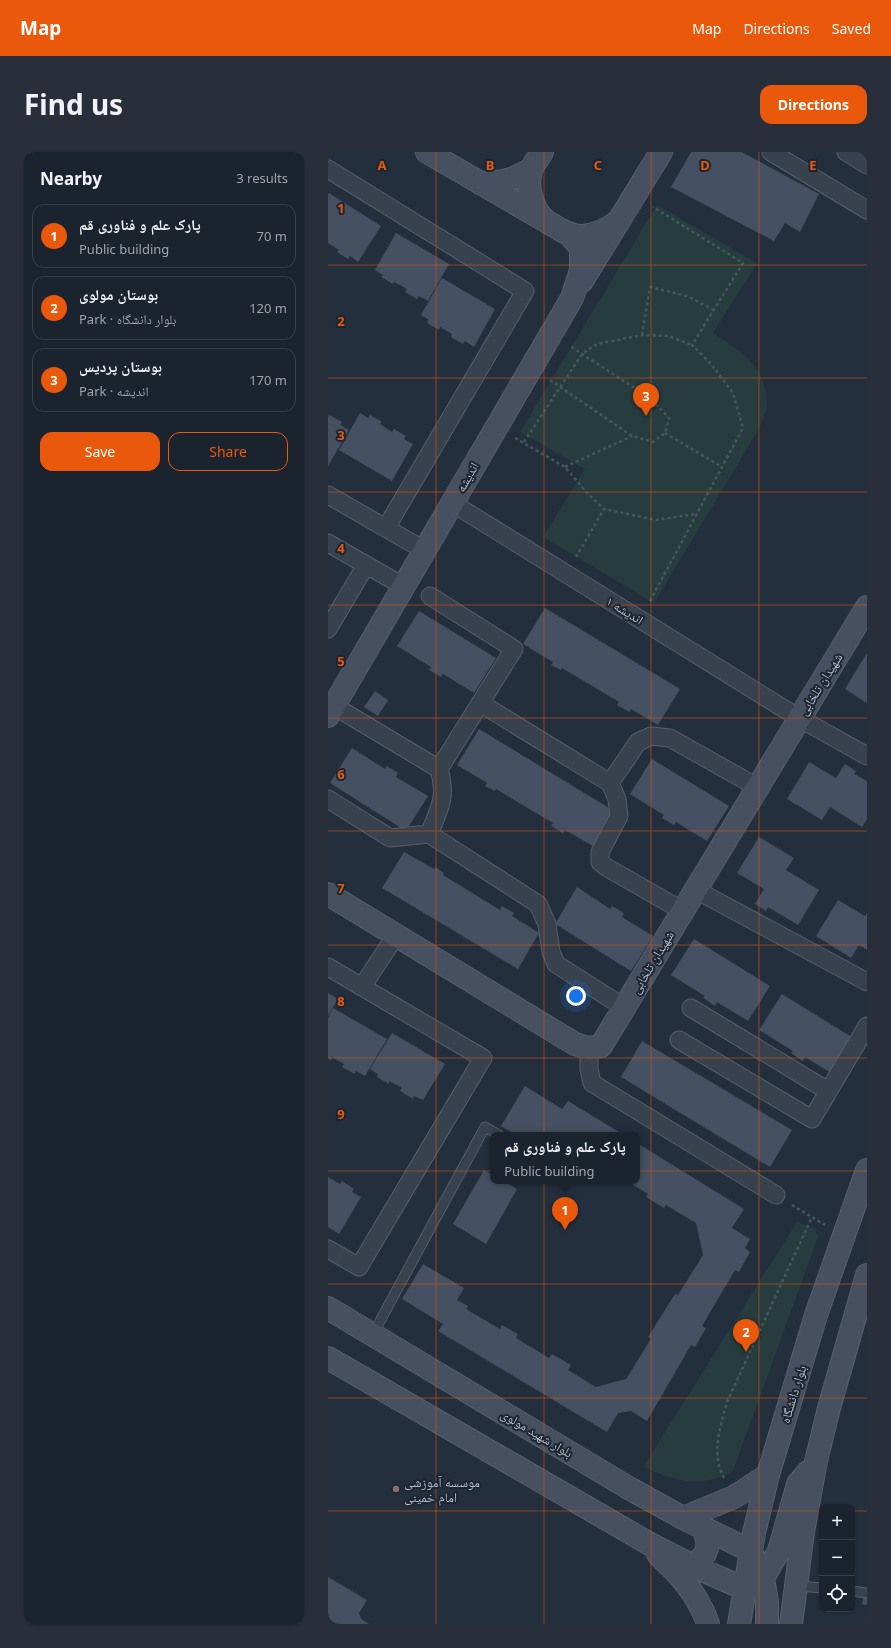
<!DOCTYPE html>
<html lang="en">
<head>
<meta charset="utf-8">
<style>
  :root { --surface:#1b232e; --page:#282f3a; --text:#f1f3f6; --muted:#a0a4aa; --line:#39404a; --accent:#ea580c }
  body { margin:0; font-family:"Noto Sans","Noto Naskh Arabic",sans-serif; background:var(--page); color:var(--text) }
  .controls { position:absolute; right:12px; bottom:12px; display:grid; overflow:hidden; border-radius:8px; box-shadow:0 1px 3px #0004 }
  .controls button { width:36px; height:36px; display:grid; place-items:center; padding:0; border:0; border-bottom:1px solid var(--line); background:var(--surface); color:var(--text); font:20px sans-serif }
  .you { position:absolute; left:248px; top:844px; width:14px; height:14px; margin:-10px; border:3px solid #fff; border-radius:50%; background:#1a73e8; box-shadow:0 0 0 6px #1a73e833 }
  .badge { display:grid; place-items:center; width:26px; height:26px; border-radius:50%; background:var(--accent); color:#fff; font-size:13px; font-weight:700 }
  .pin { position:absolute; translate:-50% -33px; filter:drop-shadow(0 1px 2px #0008) }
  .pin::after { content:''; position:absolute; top:21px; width:14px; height:12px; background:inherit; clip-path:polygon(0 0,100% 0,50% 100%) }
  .popup { position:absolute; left:162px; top:980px; width:150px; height:52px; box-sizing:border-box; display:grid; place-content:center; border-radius:8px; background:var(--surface); filter:drop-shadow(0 1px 3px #0005); font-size:13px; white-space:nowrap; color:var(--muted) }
  .popup b { font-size:15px; color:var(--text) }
  .popup::after { content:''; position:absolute; left:50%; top:100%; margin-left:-8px; border:8px solid transparent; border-top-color:var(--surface) }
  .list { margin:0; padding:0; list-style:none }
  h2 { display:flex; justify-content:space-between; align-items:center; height:52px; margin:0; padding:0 16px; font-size:17px }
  h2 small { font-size:13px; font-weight:400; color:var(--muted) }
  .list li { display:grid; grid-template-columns:26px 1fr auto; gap:12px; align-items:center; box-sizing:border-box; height:64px; margin:0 8px 8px; padding:0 8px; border:1px solid var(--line); border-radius:12px }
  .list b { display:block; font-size:15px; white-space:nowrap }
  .list p { margin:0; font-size:13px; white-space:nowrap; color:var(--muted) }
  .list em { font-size:13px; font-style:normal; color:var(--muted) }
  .actions { display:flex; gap:8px; padding:12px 16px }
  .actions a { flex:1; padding:9px 0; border:1px solid var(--accent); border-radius:12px; text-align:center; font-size:14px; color:var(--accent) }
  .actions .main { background:var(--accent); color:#fff }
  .icon { flex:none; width:22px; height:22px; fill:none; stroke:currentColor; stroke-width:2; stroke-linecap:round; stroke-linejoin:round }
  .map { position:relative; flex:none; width:539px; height:1472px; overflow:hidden; border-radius:12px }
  header { display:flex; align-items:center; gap:24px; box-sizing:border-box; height:56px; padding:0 20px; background:var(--accent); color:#fff }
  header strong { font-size:19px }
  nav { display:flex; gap:22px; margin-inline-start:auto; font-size:14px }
  .intro { display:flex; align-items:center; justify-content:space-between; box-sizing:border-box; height:96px; padding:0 24px }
  h1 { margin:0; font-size:28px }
  .button { padding:10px 18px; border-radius:12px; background:var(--accent); color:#fff; font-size:14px; font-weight:700 }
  main { display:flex; gap:24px; padding:0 24px }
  aside { flex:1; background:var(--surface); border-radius:12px; box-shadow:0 1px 3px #0004 }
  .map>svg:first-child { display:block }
</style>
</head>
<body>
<header>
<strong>Map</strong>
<nav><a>Map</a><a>Directions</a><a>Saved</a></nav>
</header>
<div class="intro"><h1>Find us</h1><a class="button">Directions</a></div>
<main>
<aside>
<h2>Nearby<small>3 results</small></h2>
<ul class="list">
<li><span class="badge">1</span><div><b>پارک علم و فناوری قم</b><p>Public building</p></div><em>70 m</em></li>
<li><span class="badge">2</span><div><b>بوستان مولوی</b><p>Park · بلوار دانشگاه</p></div><em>120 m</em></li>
<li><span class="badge">3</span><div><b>بوستان پردیس</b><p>Park · انديشه</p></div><em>170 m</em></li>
</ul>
<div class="actions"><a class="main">Save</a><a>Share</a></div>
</aside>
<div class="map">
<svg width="539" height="1472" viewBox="0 0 539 1472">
  <rect width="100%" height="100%" fill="#242f3e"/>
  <!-- green -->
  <path fill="#263c3f" d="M329 53 429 111 385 181C413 200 438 213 439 251 439 259 434 269 431 277L326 451 215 385 257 317 192 280Z
    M469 1070 487 1077 490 1085 405 1319C373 1337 347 1329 315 1315Z"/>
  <!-- building -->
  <path fill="#455162" d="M363 0H414L491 42 472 80 457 71 446 89 343 35Z
    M1 41 53 74 30 110 22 104 20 107 9 100 11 98 0 91V43Z
    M68 81 121 112 100 149 91 144 89 147 77 140 79 137 66 130 65 132 53 125 55 123 47 118Z
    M114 126 167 157 146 195 137 189 135 192 123 185 124 182 112 175 111 178 99 171 101 168 93 163Z
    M32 261 40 266 42 263 54 270 52 272 64 280 66 277 78 284 76 287 85 292 64 329 11 298Z
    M1 263 14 270 12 273 21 278 0 314V265Z
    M217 456 352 537 330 573 303 557 301 560 289 553 291 550 234 516 233 518 223 513 225 510 195 492Z
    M91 459 168 506 146 541 115 522 113 525 101 518 103 515 69 494Z
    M539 501V551L517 537Z
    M47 539 60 548 50 564 36 555Z
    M151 577 286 659 265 694 237 678 235 681 223 674 225 671 168 637 167 639 157 634 159 631 129 613Z
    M24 596 57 617 59 614 70 621 68 625 100 644 78 679 2 631Z
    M324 607 401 654 379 689 348 670 346 673 334 666 336 663 302 642Z
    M481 610 508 626 517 612 528 619 526 622 539 629V667L534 675 502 655 494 668 459 647Z
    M431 685 466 706 458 718 491 738 470 773 440 755 438 759 427 752 436 737 409 721Z
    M76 700 106 717 107 715 116 721 115 723 172 758 174 754 186 761 184 764 211 781 190 817 54 736Z
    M249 735 282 757 284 754 296 761 294 765 325 784 303 819 227 772Z
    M510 748 537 764 539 761V798L531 793 523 806 488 784Z
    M366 787 442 834 420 869 389 850 387 854 375 846 377 844 343 823Z
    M0 841 10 847 0 864Z
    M454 842 530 889 508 924 477 905 475 909 463 901 465 899 431 878Z
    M5 856 59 887 37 924 28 919 27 922 14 915 16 912 4 905 3 908 0 906V866Z
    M64 881 117 912 95 948 86 944 85 947 72 939 74 936 61 929V932L49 925 50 922 42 917Z
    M314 889 464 978 442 1015 293 925Z
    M197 934 234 957 240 949 296 983H188L173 974Z
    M309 991 416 1057 404 1076 422 1087 417 1096 422 1100 411 1120 407 1118 374 1174 378 1176 367 1195 363 1193 319 1269 303 1259 290 1261 279 1280 110 1179 115 1172 74 1147 95 1112 136 1136 129 1148 140 1154 138 1157 172 1177 174 1173 190 1182 188 1186 221 1206 224 1202 243 1213 240 1218 268 1235 298 1227 323 1187 320 1185 347 1142 350 1143 375 1103 368 1071 338 1053 336 1056 318 1045 320 1042 299 1029H309Z
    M156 1018 165 1023V1029H175L189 1037 158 1092 125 1072Z
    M0 1025 12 1032 14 1029 26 1037 24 1040 33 1045 11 1082 0 1075Z
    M0 1425 39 1448 31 1461 33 1467 41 1472H0Z
    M537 1437H539V1453L534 1452Z"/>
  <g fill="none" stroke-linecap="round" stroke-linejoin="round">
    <defs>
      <path id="lane" d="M45 1182 157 975 171 983
        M469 1434 494 1436
        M524 1439 539 1441"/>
      <path id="street" d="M443 0 539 58
        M518 0 539 13
        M0 17 197 139 58 376
        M0 343 96 398
        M124 351 471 566 539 604
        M0 391 75 434
        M102 444 186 497 111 617
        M0 477 38 413
        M152 551 282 631 289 647 291 664 272 700V710L278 715 355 759
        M6 554 111 617C119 646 112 655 101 682L210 752 219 772 223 800 228 812 297 856
        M282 631 310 590 323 584 342 586 429 635
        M0 647 62 686 101 682
        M368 738 539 830
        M0 815 155 906 31 1115 0 1097
        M34 835 68 783
        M363 856 500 939
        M351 888 484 967 539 874
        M261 896V917L264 931 448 1043"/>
      <path id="secondary" d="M99 0 216 68
        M214 0C211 6 205 12 203 18 198 35 204 58 218 69 222 72 227 74 231 77 239 81 245 84 254 84 267 83 278 78 288 71
        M152 31C174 31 185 28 203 17
        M254 129 333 0
        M0 564 244 146 253 118V96L241 82
        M0 742 247 892 261 896 273 894 539 455
        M0 1156 299 1335 355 1366 423 1399 435 1426 439 1450V1472
        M0 1206 322 1392 365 1414 417 1437
        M355 1366 406 1345 440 1323
        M330 1402C335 1408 341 1413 346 1418 360 1432 374 1453 380 1472
        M365 1414C381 1402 383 1393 374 1375
        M426 1432 435 1426 451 1399 470 1332 480 1320
        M411 1472 426 1381 440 1323 488 1163 539 1018
        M463 1472 475 1380 488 1309 501 1256 539 1123"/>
    </defs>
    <!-- lane casing -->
    <use href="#lane" stroke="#565f6c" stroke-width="11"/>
    <!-- street casing -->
    <use href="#street" stroke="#565f6c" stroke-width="19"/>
    <!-- secondary casing -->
    <use href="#secondary" stroke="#565f6c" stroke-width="24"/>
    <!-- path -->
    <path stroke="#44595c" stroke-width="2.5" stroke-dasharray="3 3" stroke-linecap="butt" d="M314 183 322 135 359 144 386 158
      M222 228 304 284 325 290 337 281 341 266 322 246 242 194
      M337 281 394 315
      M187 286 237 315 260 342 276 357 328 368 368 362
      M196 290 254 202 269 192 314 183 340 184 364 193
      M237 315 304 284
      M248 405 276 357
      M322 449 415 276 405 241 383 212 364 193 415 111 325 55
      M464 1053 497 1073
      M396 1326C383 1302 392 1275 399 1250L484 1065"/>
    <!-- lane -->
    <use href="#lane" stroke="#38414e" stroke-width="9"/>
    <!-- street -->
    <use href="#street" stroke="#38414e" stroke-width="17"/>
    <!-- secondary -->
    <use href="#secondary" stroke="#465061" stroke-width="22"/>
  </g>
  <!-- grid -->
  <path fill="none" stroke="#e8590c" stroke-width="1" stroke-opacity="0.55" d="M108 0V1472M216 0V1472M323 0V1472M431 0V1472M0 113H539M0 226H539M0 340H539M0 453H539M0 566H539M0 679H539M0 793H539M0 906H539M0 1019H539M0 1132H539M0 1246H539M0 1359H494M524 1359H539"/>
  <!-- markers -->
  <circle fill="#8d6e63" stroke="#1d2633" stroke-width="1.5" cx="68" cy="1337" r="4"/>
  <g text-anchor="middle" stroke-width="4" stroke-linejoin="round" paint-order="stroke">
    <!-- street labels -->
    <g font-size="13" fill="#b4bcc9" stroke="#1d2633">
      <text transform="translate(139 325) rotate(-60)" y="5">انديشه</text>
      <text transform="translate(297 458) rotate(32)" y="5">اندیشه ۱</text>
      <text transform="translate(492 532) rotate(-58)" y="5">شهیدان تلخابی</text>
      <text transform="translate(324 810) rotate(-59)" y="5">شهیدان تلخابی</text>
      <text transform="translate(465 1242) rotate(-73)" y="5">بلوار دانشگاه</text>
      <text transform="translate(209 1281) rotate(31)" y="5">بلوار شهید مولوی</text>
    </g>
    <!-- poi labels -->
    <g font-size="13" fill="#b4bcc9" stroke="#1d2633" text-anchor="start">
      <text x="76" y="1335">موسسه آموزشی<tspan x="76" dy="15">امام خمینی</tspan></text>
    </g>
  </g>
  <g font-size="13" text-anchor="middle" font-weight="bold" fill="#e8590c" stroke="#1d2633" stroke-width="4" stroke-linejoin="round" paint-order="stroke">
    <text x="54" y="18">A</text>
    <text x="162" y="18">B</text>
    <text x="270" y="18">C</text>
    <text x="377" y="18">D</text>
    <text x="485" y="18">E</text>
    <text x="13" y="61">1</text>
    <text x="13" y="174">2</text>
    <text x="13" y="288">3</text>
    <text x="13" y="401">4</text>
    <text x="13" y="514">5</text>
    <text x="13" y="627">6</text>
    <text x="13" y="741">7</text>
    <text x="13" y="854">8</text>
    <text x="13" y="967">9</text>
  </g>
</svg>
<div class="controls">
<button>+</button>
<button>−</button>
<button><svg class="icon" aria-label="locate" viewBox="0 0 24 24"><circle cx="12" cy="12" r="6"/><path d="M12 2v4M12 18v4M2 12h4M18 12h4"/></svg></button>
</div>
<div class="you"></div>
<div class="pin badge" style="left:237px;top:1078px">1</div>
<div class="popup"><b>پارک علم و فناوری قم</b>Public building</div>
<div class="pin badge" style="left:418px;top:1200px">2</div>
<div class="pin badge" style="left:318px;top:264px">3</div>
</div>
</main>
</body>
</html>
